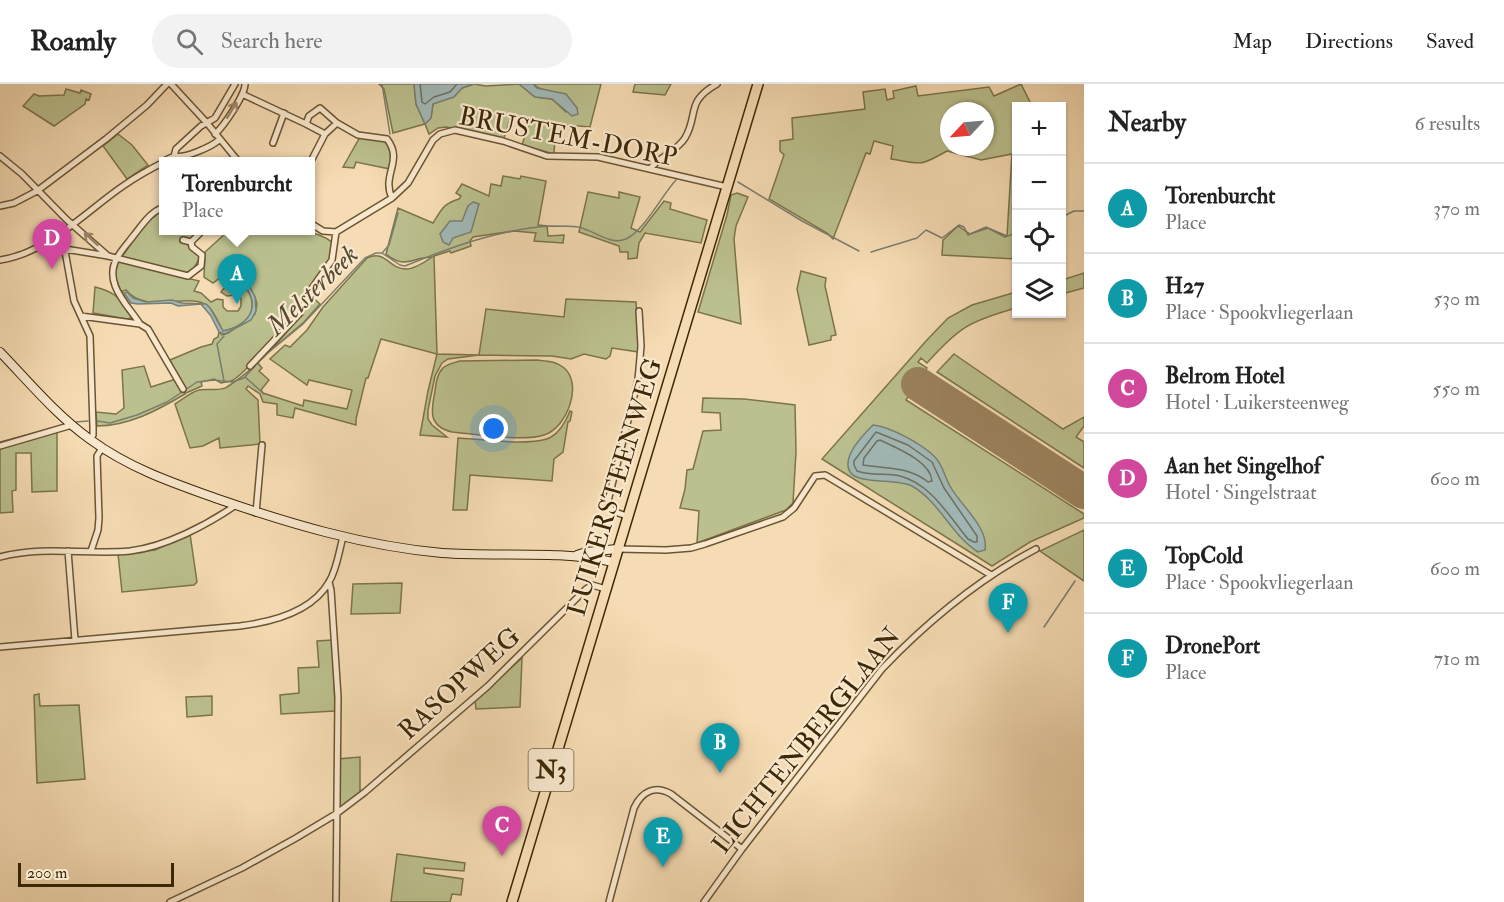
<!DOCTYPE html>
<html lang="en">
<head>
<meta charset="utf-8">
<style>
  :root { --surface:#fff; --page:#f2f2f2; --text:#222; --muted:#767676; --line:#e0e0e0; --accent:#8f2418 }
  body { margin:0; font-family:"IM FELL Double Pica",serif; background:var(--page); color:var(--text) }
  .controls { position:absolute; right:18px; top:18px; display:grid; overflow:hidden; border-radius:0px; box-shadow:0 2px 4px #0004 }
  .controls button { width:54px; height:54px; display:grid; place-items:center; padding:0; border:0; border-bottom:2px solid var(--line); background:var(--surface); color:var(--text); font:30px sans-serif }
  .compass { position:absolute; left:940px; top:18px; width:54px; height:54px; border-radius:50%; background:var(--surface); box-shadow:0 2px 4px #0004; rotate:244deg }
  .scale { position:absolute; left:18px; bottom:15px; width:156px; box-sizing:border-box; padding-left:6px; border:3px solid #3d2806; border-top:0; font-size:16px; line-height:21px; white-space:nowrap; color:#3d2806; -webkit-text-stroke:4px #f9e8ce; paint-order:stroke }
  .you { position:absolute; left:494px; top:345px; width:21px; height:21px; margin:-15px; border:4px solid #fff; border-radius:50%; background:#1a73e8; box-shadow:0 0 0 9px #1a73e833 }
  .badge { display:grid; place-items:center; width:39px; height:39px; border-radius:50%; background:var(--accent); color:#fff; font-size:20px; font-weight:700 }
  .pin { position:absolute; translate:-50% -50px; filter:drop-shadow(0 2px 3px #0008) }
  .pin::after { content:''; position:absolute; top:32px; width:21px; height:18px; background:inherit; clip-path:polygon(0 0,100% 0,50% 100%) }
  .popup { position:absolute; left:159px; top:73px; width:156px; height:78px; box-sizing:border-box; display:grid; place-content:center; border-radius:0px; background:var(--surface); filter:drop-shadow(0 2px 4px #0005); font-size:20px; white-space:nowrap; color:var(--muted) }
  .popup b { font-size:22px; color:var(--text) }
  .popup::after { content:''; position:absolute; left:50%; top:100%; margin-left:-12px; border:12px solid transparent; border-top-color:var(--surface) }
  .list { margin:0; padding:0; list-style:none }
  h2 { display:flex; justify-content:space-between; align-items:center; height:78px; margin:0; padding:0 24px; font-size:26px }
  h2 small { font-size:20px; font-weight:400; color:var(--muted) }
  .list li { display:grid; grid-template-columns:39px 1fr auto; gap:18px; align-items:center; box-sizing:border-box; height:90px; padding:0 24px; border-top:2px solid var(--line) }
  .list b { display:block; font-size:22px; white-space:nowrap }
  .list p { margin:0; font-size:20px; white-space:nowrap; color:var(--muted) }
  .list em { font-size:20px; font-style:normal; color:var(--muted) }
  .icon { flex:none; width:33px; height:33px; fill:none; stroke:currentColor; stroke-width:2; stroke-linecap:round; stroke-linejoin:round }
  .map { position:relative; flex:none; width:1084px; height:818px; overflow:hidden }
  header { display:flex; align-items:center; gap:36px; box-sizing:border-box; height:84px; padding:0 30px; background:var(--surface); border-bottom:2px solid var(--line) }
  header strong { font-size:28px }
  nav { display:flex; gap:33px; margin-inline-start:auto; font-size:21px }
  .search { width:420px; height:54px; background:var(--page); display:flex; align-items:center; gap:15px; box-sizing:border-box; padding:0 21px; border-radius:33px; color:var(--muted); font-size:22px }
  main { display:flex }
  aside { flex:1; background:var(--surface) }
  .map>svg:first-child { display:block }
</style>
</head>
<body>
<header>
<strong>Roamly</strong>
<div class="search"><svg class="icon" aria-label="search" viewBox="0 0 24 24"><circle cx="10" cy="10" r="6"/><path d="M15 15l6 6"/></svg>Search here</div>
<nav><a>Map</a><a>Directions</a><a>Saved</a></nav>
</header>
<main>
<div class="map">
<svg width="1084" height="818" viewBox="0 0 1084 818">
  <rect width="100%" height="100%" fill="#f6dcb4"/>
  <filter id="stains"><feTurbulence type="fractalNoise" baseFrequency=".00333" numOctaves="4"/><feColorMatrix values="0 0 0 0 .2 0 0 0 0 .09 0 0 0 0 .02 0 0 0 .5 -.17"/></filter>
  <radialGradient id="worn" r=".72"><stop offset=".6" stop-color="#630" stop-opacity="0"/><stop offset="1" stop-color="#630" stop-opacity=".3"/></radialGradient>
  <!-- green -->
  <path fill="#bbc08e" stroke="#7c744a" stroke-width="1.5" fill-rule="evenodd" d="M379 0H414L416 20 425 40 431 34 433 20 456 9 462 4 474 0 486 2 519 0 535 13 552 15 566 28 577 24C571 17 560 11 551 8 544 5 539 6 533 0H601L590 43 556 40 554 70 522 61 530 37 511 32 504 54 446 43 438 44 429 50 425 40 393 49 384 5Z
    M635 0H671L665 11 633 8Z
    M1021 0 1032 22H1016V175L942 171 943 156 958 142 970 150 988 144 1007 152 1012 70 981 76 947 67C919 83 922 80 891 75L893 62 874 57 870 70 866 69 833 155 827 149 769 115 784 71 780 67V57L793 55 792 34 865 25 863 8 885 5 887 16 894 14 893 7 916 2 918 12 989 3 994 12ZM949 27H985V63H949Z
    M66 5 80 9 81 6 91 10 89 16 86 15 85 20 54 42 23 22 34 10 39 12 64 11Z
    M118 50 132 61 148 81 127 95 103 62Z
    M360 53C387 56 393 56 390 85L356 78 354 84 343 83Z
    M503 92 520 95 521 92 546 97 538 141 547 142 548 152 564 151 563 159 534 157 536 149 514 147 473 153 470 157 471 162 451 169 450 167 434 172 437 270 479 271 486 225 564 233 566 215 636 218 639 268 612 264 610 272 606 275 584 270 571 275 552 272 479 271 448 275 442 279 435 292 428 326V335L432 341 447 353 420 351 428 307 437 270 381 255 368 294H366L356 335V341L295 324 293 334 277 331V320L263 318 260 310 248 302 246 305 258 316 260 360 220 364 219 354 203 362 190 364 175 320C183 315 191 308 199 306 207 304 220 308 227 303 257 284 294 245 311 212L320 220 304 238 257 278 262 284 259 287 269 296 261 306 263 309 303 322 304 316 347 325 352 306 309 296 307 301 270 275 285 261 290 263 307 246 323 223 367 174C386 165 388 185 406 185 415 185 425 178 432 173 413 173 405 186 386 170L398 124 433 139C442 125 443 120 459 115L461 112 456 109 462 100 489 112 491 100 501 102Z
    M588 108 619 114V108L640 113 631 144 640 148 664 117 671 119 670 125 707 136 701 159 645 149 639 159 637 174 628 175V168H620L619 162 579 148Z
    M737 109 748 113 736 142 734 155 741 240 698 228 727 131 731 111Z
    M163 125 164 146 201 147 187 160 200 173 190 191 121 174 149 135Z
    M244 147C273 147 310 140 333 159 330 194 284 243 261 268 253 277 242 292 231 297 228 298 224 298 221 299L214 295 201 298 202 302 186 309 170 276 201 263 212 260 214 255 218 253 219 248 222 251 228 249 255 230 257 220 255 213 244 194 245 188 240 179 213 199 204 193 205 168 227 148 233 155Z
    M118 177 199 197 194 207 201 209 211 218 217 215 223 216V223L227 227H238L241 222V215L236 211 227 212 221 208 224 204 240 197C262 219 253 242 223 247 219 240 215 229 209 223 191 206 147 232 126 206L121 208 115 192Z
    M801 187 826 194 825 202 836 251 831 252V256L809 261 797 205Z
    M1084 189V204L1062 210V196Z
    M95 203C118 209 118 214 132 232L131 234 127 235 93 229Z
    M1016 208V224C970 237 959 243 927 279L921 274 918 278 927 284 906 316 1084 430V434L1030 458 992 482 822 375 926 257 948 234 972 221Z
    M954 270 1063 345 1084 333V342L1076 353 1084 358V384L937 288Z
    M537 276C546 277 555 277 563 283 584 299 567 344 544 351 523 358 475 350 452 348 428 342 431 327 435 307 436 299 437 290 443 284 447 280 454 279 460 277Z
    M144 282 151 303 176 295 185 310C158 326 129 342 97 342L96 328 116 330 124 324 122 286Z
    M703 314 744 315 795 321 796 368 793 419 786 426 697 459 699 427 680 424 685 405 687 386 693 385 703 347 721 346 720 329 702 328Z
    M570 327 572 328 570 337 568 338 563 368 554 375 552 397 470 391 467 426H453L458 354C479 355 534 363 551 353 560 348 566 337 570 327Z
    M57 347V407L32 408 31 369H16V406L12 407 13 428 0 429V363Z
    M1084 446V497L1040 467Z
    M190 450 197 498 194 501 122 508 118 470 155 466Z
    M402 499 400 529 351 530 353 500Z
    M333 556 335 627 281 630 280 611 299 609 298 584 319 583 317 557Z
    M522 574 520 623 476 625 475 616Z
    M39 610 40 622 79 621 85 695 37 699 34 611Z
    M212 612V631L187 633 186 613Z
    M360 673V708L338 726V675Z
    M397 770 465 779 464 787 424 784V789L463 795 461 811 452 810 450 818H391Z"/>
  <!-- water -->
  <path fill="#a1b9b8" stroke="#797f71" stroke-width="1.5" d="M414 0H474L462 4 454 13 433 20 431 34 425 40 416 20Z
    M519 0H533L537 4 566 10 577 24 578 30 572 32 552 15 535 13Z
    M473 118 479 120 471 148 453 154 449 161 443 158 440 150 450 137H462L468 122Z
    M234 189 247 197 255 213 256 227 251 236 225 250 219 248 211 232 201 220 178 222 171 219 138 220 131 219 124 209 127 208 133 214 146 218 172 216 182 219 206 220 210 224 223 247C258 240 263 209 231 193Z
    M873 341C891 343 922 360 935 373 943 381 944 392 950 402 960 421 989 443 985 466L978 468C951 451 940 418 912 402 897 394 858 401 850 388 841 373 863 351 873 341Z"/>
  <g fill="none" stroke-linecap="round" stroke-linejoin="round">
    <!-- shore -->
    <path stroke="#6f705f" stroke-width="1.5" d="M420 0 422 18 425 20 434 13 450 8 457 0
      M876 348 908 361 932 378 944 404 977 452V458H974L968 455C948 431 931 400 900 392 886 389 870 392 857 387L854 381V377Z
      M880 356C896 364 931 377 932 397L928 398C908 382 887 385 863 381L864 374 877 357Z"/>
    <!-- stream -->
    <path stroke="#797f71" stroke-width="1.5" d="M382 0 390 50
      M738 98 802 137 859 167
      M1062 133 1074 127H1084
      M383 168 389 161 398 129
      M871 168 917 154 926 146 942 154 959 141 964 143 968 151 986 143 1005 153 1016 149
      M382 169 400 181 405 182C451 163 500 145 551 142 559 142 570 142 578 143 594 146 610 162 626 155 643 148 662 111 676 96
      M224 252 217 260 224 297
      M245 293 264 310
      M97 337 110 339 137 331 167 318 197 298 214 296 232 298 244 294 264 272 302 241 365 174 376 169H382
      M76 338 88 337
      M0 358 42 347
      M1044 543 1075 497"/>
    <!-- runway -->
    <path stroke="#9a825d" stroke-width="34" d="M918 300 1084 408"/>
    <defs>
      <path id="street" d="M171 0 207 39 238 77
        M242 10 306 40
        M215 50C224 42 245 11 245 0
        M325 50 306 40 309 32 320 24 337 39 358 51 387 55C404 77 381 91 392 114
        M273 59 284 29
        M0 72 22 90 67 136 108 172
        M174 72 176 65 201 42 215 34 235 0
        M164 77 174 72C184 75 211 63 219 56
        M310 79 325 50 337 39
        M650 85C659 73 677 67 685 54 699 30 685 18 717 0
        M0 122 14 119 37 107 106 55 147 21 167 0
        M310 139 323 147 336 148 392 114 408 99 433 56 440 50 455 46 503 57 547 72 598 73 727 103
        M60 149 63 156 74 217 90 252 93 343V351L90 356
        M191 158 203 146
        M65 165 108 172 188 192 201 182 202 171 192 163 191 158 183 156
        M0 176C48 169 85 128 123 102 136 93 150 85 164 78
        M81 232 140 240 148 245 183 305
        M140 240C127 220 103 199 117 174 121 166 129 158 134 151 143 140 150 128 164 123
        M250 282 300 229 310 207 332 176 336 148
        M0 362 72 341
        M256 429 262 361
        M627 432 615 428 609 423 608 417 638 296 641 262 639 227
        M618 465 666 466 691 464 705 460 783 433 794 424 815 392 825 391 991 491
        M68 467 75 556
        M91 467 98 446 99 434 97 372 102 364
        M0 473C43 461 86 471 130 467 165 463 207 441 236 421
        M329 498 331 506 338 613 336 818
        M0 563 240 542C272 538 312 528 329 498 337 485 339 467 343 453
        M170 818 242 784 296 754 336 730 365 708 488 602 586 505 592 501 606 505
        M609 818 634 724C642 707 655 701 671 710L742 765
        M704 818 742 765 882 585C928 537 977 496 1036 465"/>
      <path id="secondary" d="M0 268C29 298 57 332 91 356 129 384 173 399 218 415 291 440 364 462 442 469 499 473 557 466 613 478
        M577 471 586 468 617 465"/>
      <path id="primary" d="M512 818 758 0"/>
    </defs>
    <!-- street casing -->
    <use href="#street" stroke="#6b5532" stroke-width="8"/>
    <!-- secondary casing -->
    <use href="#secondary" stroke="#3d2806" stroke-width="10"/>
    <!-- primary casing -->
    <use href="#primary" stroke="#3d2806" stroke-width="12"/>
    <!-- street -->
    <use href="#street" stroke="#f9e8ce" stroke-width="5"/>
    <!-- secondary -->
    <use href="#secondary" stroke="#f9e8ce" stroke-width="8"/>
    <!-- primary -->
    <use href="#primary" stroke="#f6dcb4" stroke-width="9"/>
  </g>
  <!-- one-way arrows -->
  <defs><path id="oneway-shaft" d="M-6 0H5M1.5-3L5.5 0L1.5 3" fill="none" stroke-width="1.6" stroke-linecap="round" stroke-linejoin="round" transform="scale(1.5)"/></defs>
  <g stroke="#9b886a">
    <use href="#oneway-shaft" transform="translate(232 26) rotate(-58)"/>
    <use href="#oneway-shaft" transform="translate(91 155) rotate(-138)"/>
  </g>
  <g text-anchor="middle" stroke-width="4.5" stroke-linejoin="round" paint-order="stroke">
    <!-- shield labels -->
    <rect fill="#f9e8ce" stroke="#756242" stroke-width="1.5" x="528.5" y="665" width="45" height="42" rx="4.5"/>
    <g font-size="24" font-weight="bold" fill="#3d2806">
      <text x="551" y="694">N3</text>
    </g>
    <!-- street labels -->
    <g font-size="26" fill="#3d2806" stroke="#f9e8ce">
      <text transform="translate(568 52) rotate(11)" y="9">BRUSTEM-DORP</text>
      <text transform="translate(614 403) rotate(-73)" y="9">LUIKERSTEENWEG</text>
      <text transform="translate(459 599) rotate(-42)" y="9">RASOPWEG</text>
      <text transform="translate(806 656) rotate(-51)" y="9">LICHTENBERGLAAN</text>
    </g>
    <!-- water labels -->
    <g font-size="27" font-style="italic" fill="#564c32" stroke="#f9e8ce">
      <text transform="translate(312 206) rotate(-44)" y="9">Melsterbeek</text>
    </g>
  </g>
  <rect width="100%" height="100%" filter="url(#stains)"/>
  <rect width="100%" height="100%" fill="url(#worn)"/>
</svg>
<div class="controls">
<button>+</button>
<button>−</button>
<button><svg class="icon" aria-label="locate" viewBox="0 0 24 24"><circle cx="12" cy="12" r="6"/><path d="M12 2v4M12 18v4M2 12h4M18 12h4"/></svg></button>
<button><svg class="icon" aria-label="layers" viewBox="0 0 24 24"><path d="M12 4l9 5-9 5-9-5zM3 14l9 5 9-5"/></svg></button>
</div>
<svg class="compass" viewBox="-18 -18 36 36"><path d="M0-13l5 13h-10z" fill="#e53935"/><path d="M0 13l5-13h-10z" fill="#767676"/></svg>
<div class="scale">200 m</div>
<div class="you"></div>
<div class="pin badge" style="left:237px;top:220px;background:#0f9aa8">A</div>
<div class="popup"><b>Torenburcht</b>Place</div>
<div class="pin badge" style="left:720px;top:689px;background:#0f9aa8">B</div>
<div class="pin badge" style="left:502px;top:772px;background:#d1479c">C</div>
<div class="pin badge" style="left:52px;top:185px;background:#d1479c">D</div>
<div class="pin badge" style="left:663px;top:783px;background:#0f9aa8">E</div>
<div class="pin badge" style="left:1008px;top:549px;background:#0f9aa8">F</div>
</div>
<aside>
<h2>Nearby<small>6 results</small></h2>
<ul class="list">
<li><span class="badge" style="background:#0f9aa8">A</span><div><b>Torenburcht</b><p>Place</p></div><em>370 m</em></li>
<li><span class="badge" style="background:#0f9aa8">B</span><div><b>H27</b><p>Place · Spookvliegerlaan</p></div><em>530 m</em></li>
<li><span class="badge" style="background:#d1479c">C</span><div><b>Belrom Hotel</b><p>Hotel · Luikersteenweg</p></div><em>550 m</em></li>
<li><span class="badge" style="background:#d1479c">D</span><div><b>Aan het Singelhof</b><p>Hotel · Singelstraat</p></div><em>600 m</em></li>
<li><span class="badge" style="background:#0f9aa8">E</span><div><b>TopCold</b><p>Place · Spookvliegerlaan</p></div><em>600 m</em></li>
<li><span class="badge" style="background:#0f9aa8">F</span><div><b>DronePort</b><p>Place</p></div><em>710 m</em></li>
</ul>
</aside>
</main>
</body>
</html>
